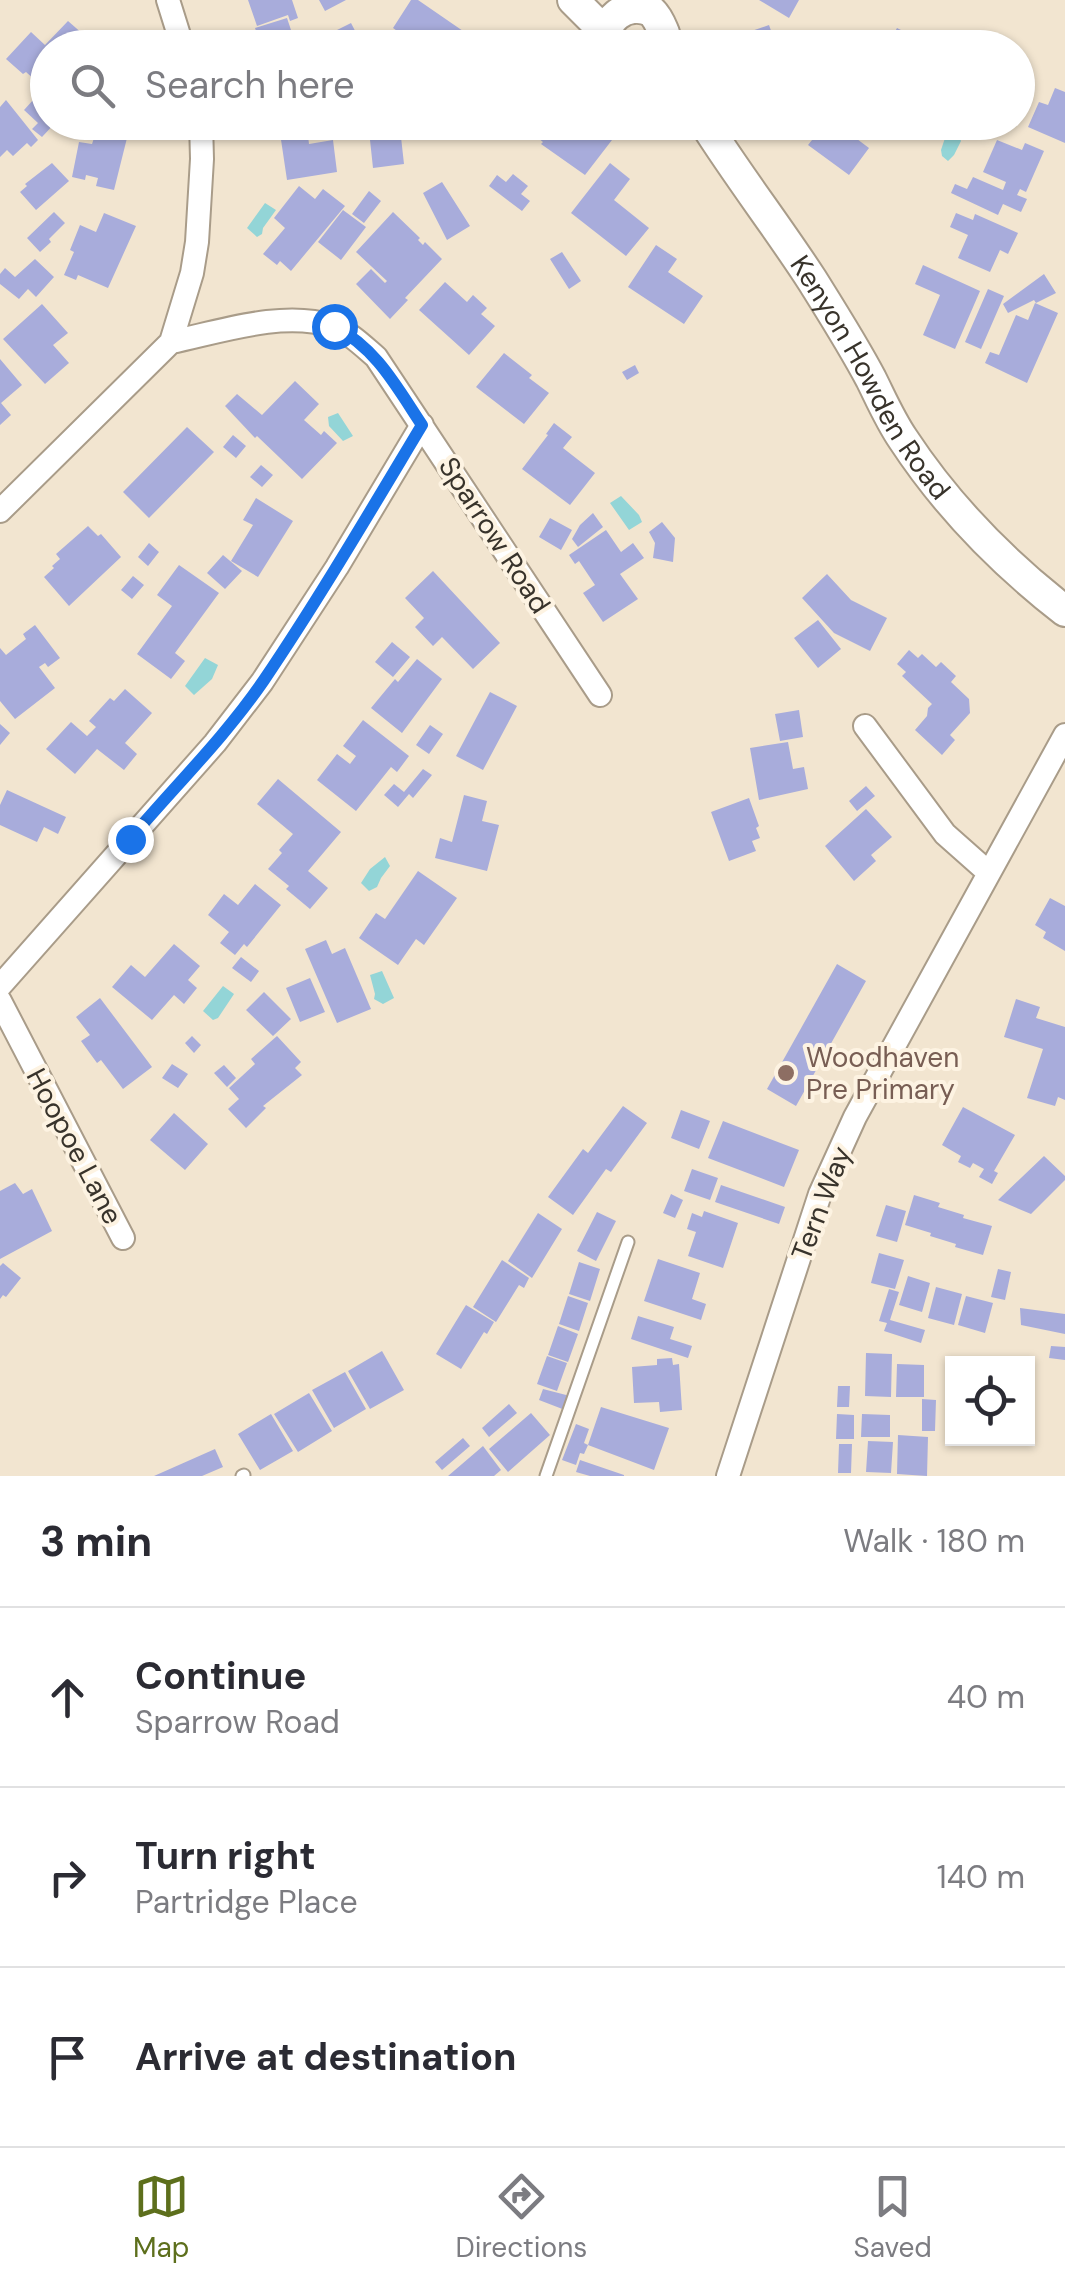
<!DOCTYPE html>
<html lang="en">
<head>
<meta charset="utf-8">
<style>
  :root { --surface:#fff; --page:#f7f7f7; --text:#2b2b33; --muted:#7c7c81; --line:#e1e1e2; --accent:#5d6f1c }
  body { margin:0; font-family:"DM Sans",sans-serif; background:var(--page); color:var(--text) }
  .controls { position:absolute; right:30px; bottom:30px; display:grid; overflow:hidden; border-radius:0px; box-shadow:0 2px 8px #0004 }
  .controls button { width:90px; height:90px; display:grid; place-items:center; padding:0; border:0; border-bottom:2px solid var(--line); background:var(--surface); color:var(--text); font:50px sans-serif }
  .stop { position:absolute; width:30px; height:30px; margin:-22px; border:8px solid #1a73e8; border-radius:50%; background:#fff }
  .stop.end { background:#1a73e8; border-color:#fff; box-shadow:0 2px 10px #0008 }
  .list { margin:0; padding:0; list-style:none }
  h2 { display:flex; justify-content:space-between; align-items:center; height:130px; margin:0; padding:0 40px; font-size:42px }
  h2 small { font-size:32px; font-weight:400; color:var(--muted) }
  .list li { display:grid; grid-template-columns:65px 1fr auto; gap:30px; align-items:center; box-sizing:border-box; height:180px; padding:0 40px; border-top:2px solid var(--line) }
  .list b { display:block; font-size:38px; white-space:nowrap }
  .list p { margin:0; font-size:32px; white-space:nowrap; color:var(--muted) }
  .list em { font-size:32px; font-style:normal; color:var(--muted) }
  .icon { flex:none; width:55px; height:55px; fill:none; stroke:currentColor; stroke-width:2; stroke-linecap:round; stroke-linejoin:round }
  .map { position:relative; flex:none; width:1065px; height:1476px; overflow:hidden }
  .search { position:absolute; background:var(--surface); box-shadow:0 2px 8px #0004; left:30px; right:30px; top:30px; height:110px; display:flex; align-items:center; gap:25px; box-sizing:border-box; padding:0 35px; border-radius:55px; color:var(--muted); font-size:38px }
  .sheet { height:670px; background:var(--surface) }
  nav { display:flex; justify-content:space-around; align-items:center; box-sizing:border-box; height:140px; border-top:2px solid var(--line); background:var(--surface); font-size:28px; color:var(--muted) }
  nav a { display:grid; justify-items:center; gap:5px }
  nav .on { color:var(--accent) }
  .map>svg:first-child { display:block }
</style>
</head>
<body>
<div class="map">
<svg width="1065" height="1476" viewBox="0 0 1065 1476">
  <rect width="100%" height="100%" fill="#f2e5d0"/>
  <!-- water -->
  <path fill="#93d5d7" d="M954 125 961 141 954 155 948 161 942 156 941 150 949 126Z
    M265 203 276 210 263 228 262 234 257 237 247 228Z
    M338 413 353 436 343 441 329 426 328 417Z
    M621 496 639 515 642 522 629 530 610 503Z
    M205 658 218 665 212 679 194 695 185 686Z
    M385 857 390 866 381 878 377 887 369 891 361 883 370 869Z
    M382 971 394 998 383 1004 374 999 375 994 370 975Z
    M223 986 234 994 218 1018 213 1020 203 1011Z"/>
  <!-- building -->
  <path fill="#a8acdb" d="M248 0H292L298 18 290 21 288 15 257 26Z
    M319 0H346L325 11Z
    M411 0H418L463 31 451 48H421L393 28Z
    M759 0H799L789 18Z
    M287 18 297 48H262L255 28Z
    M68 21 92 42 87 48H48V122H56L42 137 32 129 38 123 24 110 44 88 26 72 23 74 6 59 31 32 45 45Z
    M351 23 364 48H341L333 32Z
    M769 25 774 39 781 37 784 48H722L720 44 735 39 734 37Z
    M897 28 909 34 902 48H886Z
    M1055 88 1065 92V143L1028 127 1039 102 1048 105Z
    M6 100 38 140 31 147 27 143 13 156 7 150 0 157V107Z
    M89 122H131L114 190 96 186 98 178 86 175 85 180 72 177 79 142 92 144 95 135 87 133Z
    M533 122H593L590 126 593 128 597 123 609 132 606 135 612 140 585 175 541 144 543 142 528 130Z
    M817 122 837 124 842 122 855 133 853 136 869 148 849 175 808 145 816 135 811 131Z
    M307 128 309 144 333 140 337 172 287 180 280 133Z
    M401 137 404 164 373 168 370 140Z
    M997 140 1022 150 1025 143 1044 151 1026 192 1020 189 1017 195 1027 199 1021 212 1003 204 998 215 951 193 955 184 967 189 973 177 1003 190 1006 182 983 172Z
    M52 163 69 181 36 210 20 192 27 186 25 184Z
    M610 163 630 179 614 200 649 228 626 256 571 213Z
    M513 174 528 186 521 194 530 201 522 211 489 186 497 175 506 182Z
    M442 182 470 226 447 240 423 193Z
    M299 186 315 199 323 189 345 206 291 271 280 261 277 265 263 254 285 228 274 218Z
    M369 191 381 201 364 223 352 214Z
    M343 210 366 227 341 260 318 242Z
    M54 212 65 223 49 239 51 242 40 252 27 238Z
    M393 212 420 238 418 240 423 245 425 242 442 259 405 298 408 300 390 319 356 284 371 269 385 283 387 281 356 252Z
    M104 213 136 226 108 288 78 275 76 280 64 275 74 252 70 250 80 225 96 232Z
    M956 213 973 220 975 214 1018 233 1008 254 1000 250 990 272 958 258 968 235 950 227Z
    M656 245 677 259 668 272 703 296 684 324 628 287Z
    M562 252 581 281 569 289 550 259Z
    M35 259 54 277 36 297 28 289 19 299 0 284V274L5 268 15 277Z
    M923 265 980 291 955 349 923 335 940 295 915 284Z
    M1044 274 1056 293 1036 303 1034 300 1008 313 1003 304Z
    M445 282 467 302 473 295 487 308 481 314 495 326 469 355 419 310Z
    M988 289 1004 296 981 349 965 342Z
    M1035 303 1058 313 1027 383 985 363 990 352 999 355 1016 315 1028 320Z
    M42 304 68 333 53 345 69 363 45 384 3 339Z
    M504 353 532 375 529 378 549 393 524 424 476 387Z
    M0 359 22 385 1 403 11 415 0 425Z
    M635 365 639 373 627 380 622 372Z
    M295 381 319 404 304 420 321 435 324 431 337 443 302 479 257 436 255 438 225 406 237 394 262 415Z
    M554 423 572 437 563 448 595 473 570 505 522 469 548 435 546 434Z
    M187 427 214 452 149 518 123 492Z
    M233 435 246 446 236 458 223 447Z
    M261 465 273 475 262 487 250 477Z
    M256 498 293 521 258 577 231 561 253 525 243 520Z
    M593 513 603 527 578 547 572 539 580 525Z
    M550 518 572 530 561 550 539 537Z
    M662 522 675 538 673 562 653 558 655 543 649 532Z
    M88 526 98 536 101 534 121 557 69 606 44 577 54 568 52 566 60 559 56 554Z
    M606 530 621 552 633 543 644 558 620 574 638 599 603 622 583 593 595 585 579 561 575 564 569 555Z
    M149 543 159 552 148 566 138 557Z
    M223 555 242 571 225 589 207 573Z
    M179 565 219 593 175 653 185 661 171 679 137 654 172 606 157 595Z
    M433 571 500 643 473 669 442 637 433 646 415 627 424 618 405 598Z
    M827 574 851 600 887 618 870 651 834 633 802 598Z
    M133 576 144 585 132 599 121 590Z
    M818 620 841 649 818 668 794 638Z
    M35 625 60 658 48 667 45 663 39 667 55 688 15 719 0 701V648L6 655 26 639 23 634Z
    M392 642 410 657 393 677 375 662Z
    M909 650 918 658 922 654 936 667 941 662 956 676 951 682 969 699 970 713 950 735 955 740 942 755 915 730 927 716 928 708 932 704 902 676 906 672 897 664Z
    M417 659 442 679 402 733 371 708 395 679 398 682Z
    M125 689 152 713 125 743 137 754 124 770 97 749 75 774 46 749 71 722 87 736 96 727 89 721 110 698 114 701Z
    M490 692 517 706 483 770 456 756Z
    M799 710 803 737 780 741 775 714Z
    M363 720 409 756 397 772 391 767 356 811 317 780 337 754 350 764 356 756 343 746Z
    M0 724 10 733 0 745Z
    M430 725 443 734 429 754 416 745Z
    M788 742 793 769 804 767 808 789 759 800 750 748Z
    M423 769 432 775 413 798 409 794 398 807 384 795 394 784 404 792Z
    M278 779 341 832 308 871 328 888 310 909 286 889 289 886 268 869 282 853 279 850 293 834 257 804Z
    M866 786 875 796 857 811 849 801Z
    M7 790 66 817 58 834 44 827 37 842 0 825V805Z
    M464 795 487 801 482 821 499 825 487 871 435 858 440 838 452 842Z
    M749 798 759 826 756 828 760 838 752 841 756 851 729 861 711 812Z
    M866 809 892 837 871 855 876 861 854 881 825 846Z
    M418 871 457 898 424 945 416 939 398 965 359 938 376 913 385 919Z
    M255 884 281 905 247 947 244 944 235 955 220 943 229 932 208 915 224 894 238 905Z
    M1050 898 1065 906V951L1043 938 1046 932 1035 925Z
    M326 940 332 954 345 948 371 1009 337 1023 305 949Z
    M174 944 200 966 188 980 197 988 184 1004 174 995 152 1020 112 987 131 965 145 977Z
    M241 957 259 971 251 982 232 968Z
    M837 964 866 981 796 1106 767 1089Z
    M310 978 325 1012 300 1022 286 988Z
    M264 992 291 1019 273 1036 246 1010Z
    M100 998 152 1067 123 1089 101 1060 97 1063 81 1041 90 1035 76 1017Z
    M1016 999 1040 1007 1036 1018 1065 1027V1100L1058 1097 1055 1106 1027 1098 1043 1049 1004 1037Z
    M192 1036 201 1045 194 1053 185 1043Z
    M277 1036 301 1062 295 1068 302 1075 263 1106 266 1108 246 1128 228 1109 239 1099 229 1088 255 1064 251 1059Z
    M172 1064 188 1074 178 1088 162 1078Z
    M224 1065 236 1078 227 1087 214 1073Z
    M623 1106 647 1123 611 1172 606 1169 573 1215 548 1197 583 1149 588 1153Z
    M963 1107 1015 1135 994 1171 998 1173 992 1184 979 1177 984 1169 973 1163 970 1168 958 1162 961 1156 942 1145Z
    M681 1110 710 1121 699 1149 671 1138Z
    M174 1113 208 1144 185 1170 150 1140Z
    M723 1121 799 1150 784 1187 708 1158Z
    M1044 1156 1065 1176V1180L1031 1214 998 1200Z
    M692 1169 718 1178 710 1200 684 1191Z
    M15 1183 23 1194 32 1189 52 1231 0 1259V1191Z
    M721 1185 785 1207 779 1224 715 1202Z
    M671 1194 683 1200 675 1218 663 1213Z
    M914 1195 940 1203 938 1207 964 1215 963 1218 992 1226 983 1255 955 1247 956 1244 930 1236 931 1233 905 1225Z
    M886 1205 906 1211 897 1242 876 1236Z
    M704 1211 738 1223 723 1268 688 1256 696 1232 687 1229 692 1213 702 1217Z
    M597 1212 616 1221 596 1261 577 1251Z
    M538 1213 562 1229 532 1278 508 1261Z
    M879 1253 904 1260 895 1289 871 1283Z
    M658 1259 700 1273 692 1299 706 1304 701 1320 644 1301Z
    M502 1260 529 1278 524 1288 519 1285 496 1322 473 1307Z
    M579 1262 600 1269 590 1301 569 1294Z
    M3 1263 21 1278 6 1297 3 1295 0 1299V1266Z
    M998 1269 1011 1272 1005 1300 991 1297Z
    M908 1276 930 1283 922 1312 899 1305Z
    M936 1287 962 1294 954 1325 928 1318Z
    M889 1289 899 1292 890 1320 925 1330 921 1343 884 1331 887 1323 879 1321Z
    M568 1296 588 1303 579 1331 559 1324Z
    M966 1296 993 1303 985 1333 958 1325Z
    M466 1305 494 1322 487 1334 484 1332 461 1369 436 1354Z
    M1020 1308 1065 1314V1334L1021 1325Z
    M638 1316 674 1327 670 1339 692 1346 688 1358 631 1339Z
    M558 1326 578 1334 568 1362 548 1355Z
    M1051 1346 1065 1347V1360L1049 1358Z
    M382 1351 404 1390 370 1409 348 1371Z
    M866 1353 892 1354 891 1397 865 1396Z
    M547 1356 567 1363 557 1391 537 1384Z
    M672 1358 673 1365 679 1364 682 1410 660 1412 659 1402 634 1403 632 1367 657 1365V1359Z
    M897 1364 924 1365V1397H896Z
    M345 1372 366 1409 334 1428 312 1390Z
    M838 1386H850L849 1407H837Z
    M543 1389 570 1396 565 1410 539 1400Z
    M309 1393 332 1431 298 1452 274 1414Z
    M922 1399 936 1400 935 1431H922Z
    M509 1404 517 1413 489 1437 482 1428Z
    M601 1407 669 1428 654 1470 588 1445Z
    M531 1413 550 1435 508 1472 489 1449Z
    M271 1414 293 1451 260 1470 238 1434Z
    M837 1414 854 1415V1439H836Z
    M862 1414 890 1415V1437H861Z
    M576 1424 589 1429 584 1443 588 1445 584 1454 580 1453 576 1465 562 1460Z
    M898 1435 928 1437 927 1476 897 1474Z
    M463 1438 470 1446 442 1470 435 1462Z
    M868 1441 893 1442 891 1473 866 1472Z
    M839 1444H852L851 1473H838Z
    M483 1446 501 1470 494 1476H448Z
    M215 1449 223 1467 202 1476H154Z
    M580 1460 624 1475V1476H590L576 1472Z"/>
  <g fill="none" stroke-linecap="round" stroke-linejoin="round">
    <defs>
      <path id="service" d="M242 1476 244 1475
        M546 1476 628 1242"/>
      <path id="minor" d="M168 0 183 48
        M171 342C219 332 283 310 332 326 349 332 362 345 376 357L600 695
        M0 511 171 342 192 273 197 242 202 159 201 122
        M865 726 945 834 989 873
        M0 986 215 743 262 682 337 567 422 425
        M0 1001 123 1238
        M728 1476 820 1194 855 1117 1065 735"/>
      <g id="tertiary">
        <path d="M573 0 605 32"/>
        <path d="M609 48C598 20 627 0 651 11 658 17 661 26 664 33L659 48"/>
        <path id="s1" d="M704 122C738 176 777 226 812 280 832 312 853 345 871 379 881 399 890 420 903 439 947 506 1002 562 1065 611"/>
      </g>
    </defs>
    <!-- service casing -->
    <use href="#service" stroke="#a99c89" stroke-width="15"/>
    <!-- minor casing -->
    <use href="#minor" stroke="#a99c89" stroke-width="26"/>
    <!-- tertiary casing -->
    <use href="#tertiary" stroke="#a99c89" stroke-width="34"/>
    <!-- service -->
    <use href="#service" stroke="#fff" stroke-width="11"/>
    <!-- minor -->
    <use href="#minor" stroke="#fff" stroke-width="22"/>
    <!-- tertiary -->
    <use href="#tertiary" stroke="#fff" stroke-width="30"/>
  </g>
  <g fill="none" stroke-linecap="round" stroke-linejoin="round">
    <!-- route -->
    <path stroke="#1a73e8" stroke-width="12" d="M130 839C175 786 225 737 264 680 320 597 371 510 422 425 396 386 377 349 334 326"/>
  </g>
  <!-- markers -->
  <circle fill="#8d6e63" stroke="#fdf3e2" stroke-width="4" cx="786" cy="1073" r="10"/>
  <g text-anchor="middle" stroke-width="8" stroke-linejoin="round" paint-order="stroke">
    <!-- street labels -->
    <g font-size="28" fill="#38332b" stroke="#fdf3e2">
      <text dy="10" stroke="none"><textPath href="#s1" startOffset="305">Kenyon Howden Road</textPath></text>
      <text transform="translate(495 535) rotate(57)" y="10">Sparrow Road</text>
      <text transform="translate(75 1146) rotate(62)" y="10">Hoopoe Lane</text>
      <text transform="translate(821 1203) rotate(-69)" y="10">Tern Way</text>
    </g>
    <!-- education labels -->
    <g font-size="28" fill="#785e54" stroke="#fdf3e2" text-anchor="start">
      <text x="806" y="1067">Woodhaven<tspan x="806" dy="32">Pre Primary</tspan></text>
    </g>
  </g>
</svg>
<div class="controls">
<button><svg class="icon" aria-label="locate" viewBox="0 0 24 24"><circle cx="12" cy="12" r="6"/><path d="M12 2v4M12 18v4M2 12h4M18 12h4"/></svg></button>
</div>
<div class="stop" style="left:334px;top:326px"></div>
<div class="stop end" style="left:130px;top:839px"></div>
<div class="search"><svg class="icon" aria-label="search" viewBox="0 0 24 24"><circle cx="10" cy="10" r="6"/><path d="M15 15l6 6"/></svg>Search here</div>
</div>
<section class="sheet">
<h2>3 min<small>Walk · 180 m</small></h2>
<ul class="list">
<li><svg class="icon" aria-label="ahead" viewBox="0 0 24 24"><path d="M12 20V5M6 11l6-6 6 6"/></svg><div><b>Continue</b><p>Sparrow Road</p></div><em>40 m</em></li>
<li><svg class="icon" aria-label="right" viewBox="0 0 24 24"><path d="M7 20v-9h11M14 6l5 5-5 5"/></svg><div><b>Turn right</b><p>Partridge Place</p></div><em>140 m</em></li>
<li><svg class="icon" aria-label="arrive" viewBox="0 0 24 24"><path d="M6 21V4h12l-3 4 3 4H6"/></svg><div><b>Arrive at destination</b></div></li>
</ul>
</section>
<nav>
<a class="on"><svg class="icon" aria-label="map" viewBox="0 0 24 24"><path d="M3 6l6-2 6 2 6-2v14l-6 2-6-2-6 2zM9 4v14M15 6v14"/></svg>Map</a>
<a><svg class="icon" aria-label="directions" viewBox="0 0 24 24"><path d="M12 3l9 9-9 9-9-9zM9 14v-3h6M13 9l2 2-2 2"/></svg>Directions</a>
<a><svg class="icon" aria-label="saved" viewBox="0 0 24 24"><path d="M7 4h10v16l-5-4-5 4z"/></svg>Saved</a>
</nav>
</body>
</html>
